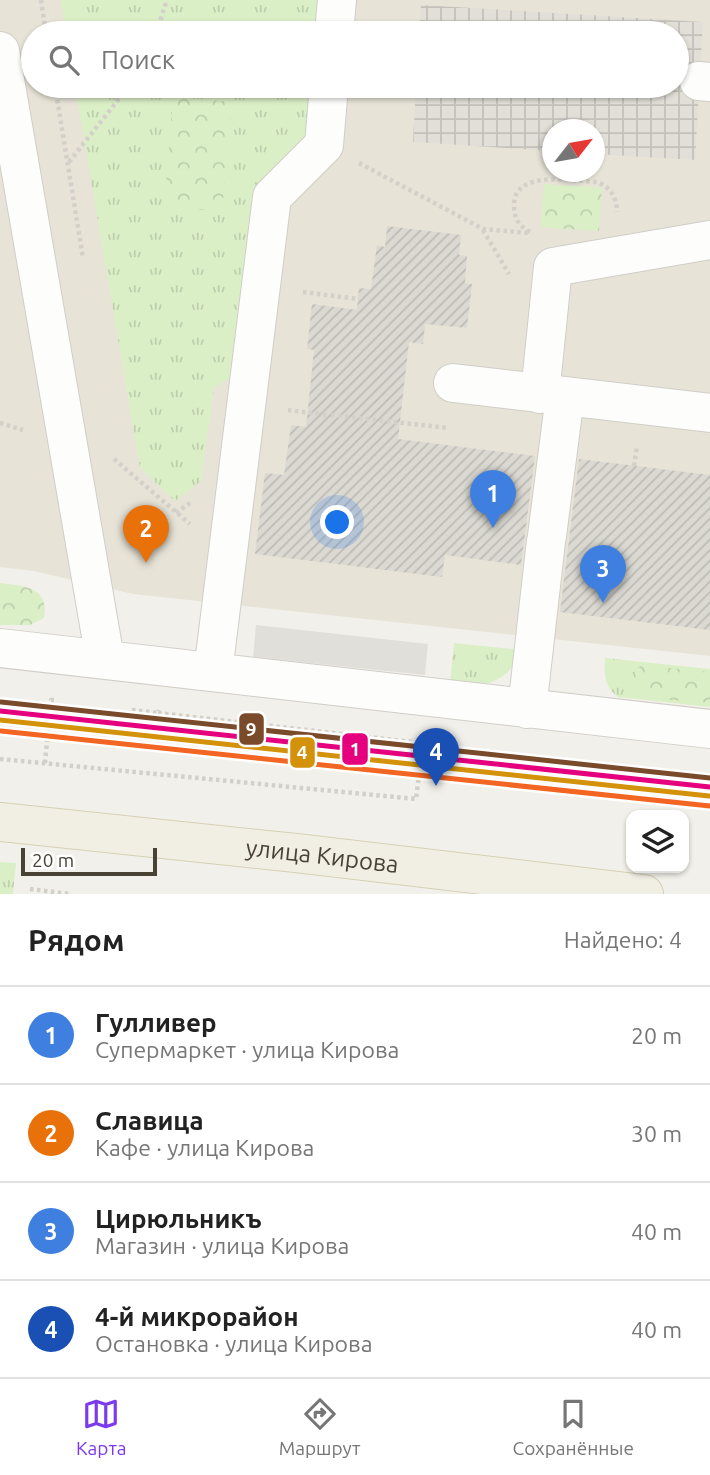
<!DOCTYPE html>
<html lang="ru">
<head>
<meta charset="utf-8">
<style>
  :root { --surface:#fff; --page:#f2f2f2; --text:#222; --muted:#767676; --line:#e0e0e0; --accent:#7c3aed }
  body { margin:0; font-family:Ubuntu,sans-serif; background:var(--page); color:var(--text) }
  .controls { position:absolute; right:21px; bottom:21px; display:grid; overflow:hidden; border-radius:14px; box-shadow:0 2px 5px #0004 }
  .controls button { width:63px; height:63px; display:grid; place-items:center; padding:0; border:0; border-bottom:2px solid var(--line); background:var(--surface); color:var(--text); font:35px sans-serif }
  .compass { position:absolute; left:542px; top:119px; width:63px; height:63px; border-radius:50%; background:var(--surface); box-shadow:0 2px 5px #0004; rotate:59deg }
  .scale { position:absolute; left:21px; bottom:18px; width:136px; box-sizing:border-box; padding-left:7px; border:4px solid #494335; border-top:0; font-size:19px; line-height:24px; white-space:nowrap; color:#494335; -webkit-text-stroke:5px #fff; paint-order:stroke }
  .you { position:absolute; left:338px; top:523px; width:24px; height:24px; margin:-18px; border:5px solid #fff; border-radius:50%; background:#1a73e8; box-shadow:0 0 0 10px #1a73e833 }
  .badge { display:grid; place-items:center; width:46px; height:46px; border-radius:50%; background:var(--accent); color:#fff; font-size:23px; font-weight:700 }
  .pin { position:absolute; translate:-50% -58px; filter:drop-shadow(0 2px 4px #0008) }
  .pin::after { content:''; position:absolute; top:37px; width:24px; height:21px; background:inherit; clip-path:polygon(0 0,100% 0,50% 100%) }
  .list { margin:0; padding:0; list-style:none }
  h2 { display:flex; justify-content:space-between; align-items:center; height:91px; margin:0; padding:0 28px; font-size:30px }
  h2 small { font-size:23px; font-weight:400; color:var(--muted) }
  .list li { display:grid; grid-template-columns:46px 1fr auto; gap:21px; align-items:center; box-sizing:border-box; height:98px; padding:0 28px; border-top:2px solid var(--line) }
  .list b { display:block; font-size:26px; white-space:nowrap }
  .list p { margin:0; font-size:23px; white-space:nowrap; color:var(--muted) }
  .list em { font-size:23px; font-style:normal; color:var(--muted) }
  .icon { flex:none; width:38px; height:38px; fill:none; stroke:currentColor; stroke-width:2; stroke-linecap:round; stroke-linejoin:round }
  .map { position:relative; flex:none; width:710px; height:894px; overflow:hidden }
  .search { position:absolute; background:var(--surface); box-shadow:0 2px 5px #0004; left:21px; right:21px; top:21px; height:77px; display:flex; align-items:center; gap:18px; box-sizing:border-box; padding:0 24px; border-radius:38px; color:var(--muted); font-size:26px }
  .sheet { height:483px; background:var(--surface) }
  nav { display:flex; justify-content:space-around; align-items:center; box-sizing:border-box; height:98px; border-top:2px solid var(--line); background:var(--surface); font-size:19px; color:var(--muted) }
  nav a { display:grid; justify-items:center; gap:4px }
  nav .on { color:var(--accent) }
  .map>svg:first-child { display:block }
</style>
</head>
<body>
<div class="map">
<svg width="710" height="894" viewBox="0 0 710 894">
  <defs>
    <pattern id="industrial-grid" width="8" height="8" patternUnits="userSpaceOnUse" patternTransform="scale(1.75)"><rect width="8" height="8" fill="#e2dfd8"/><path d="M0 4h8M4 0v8" fill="none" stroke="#c3c1ba"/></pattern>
    <pattern id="grass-tufts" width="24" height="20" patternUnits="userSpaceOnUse" patternTransform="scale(1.75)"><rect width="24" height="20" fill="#dbefc7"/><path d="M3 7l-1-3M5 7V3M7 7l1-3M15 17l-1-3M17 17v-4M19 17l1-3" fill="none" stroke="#bdceac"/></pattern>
    <pattern id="forest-crowns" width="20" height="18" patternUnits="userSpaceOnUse" patternTransform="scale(1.75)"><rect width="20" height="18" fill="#dbefc7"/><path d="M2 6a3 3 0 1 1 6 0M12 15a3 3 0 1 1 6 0" fill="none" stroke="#bdceac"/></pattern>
    <pattern id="building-hatch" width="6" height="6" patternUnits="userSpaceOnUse" patternTransform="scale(1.75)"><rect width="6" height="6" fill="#dbd9d2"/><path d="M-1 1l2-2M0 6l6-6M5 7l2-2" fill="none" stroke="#bdbbb5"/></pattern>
  </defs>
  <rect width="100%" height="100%" fill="#f2f0ea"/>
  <!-- residential -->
  <path fill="#e7e3d7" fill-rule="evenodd" d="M0 0H710V656L133 594 34 571 0 567ZM33 33H677V86H33ZM552 130H594V172H552Z"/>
  <!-- industrial -->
  <path fill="url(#industrial-grid)" d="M421 5 703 22 695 160 595 154 594 130H552V151L413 142 416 86H677V33H419Z"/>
  <!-- grass -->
  <path fill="url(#grass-tufts)" d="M61 0H319L316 33H66Z
    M75 86H311L307 135 237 373 214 388 201 481 175 501 140 468Z
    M454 643 522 650C515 669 500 683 479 685 470 686 459 684 450 684Z
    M605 658 710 669V707L618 697C604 686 604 675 605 658Z
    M0 862 16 863 13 894H0Z"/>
  <!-- forest -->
  <path fill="url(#forest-crowns)" d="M173 97 232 102 222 212 164 206Z
    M544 184 602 188 599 231 541 227Z
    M0 583C23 586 50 586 44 618L30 625H0Z
    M642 665 710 672V703C694 701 669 701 654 697 645 695 625 673 642 665Z"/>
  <!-- parking -->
  <path fill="#e1dfda" d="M256 625 428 644 425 675 253 657Z"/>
  <!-- building -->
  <path fill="url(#building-hatch)" d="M387 226 461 235 459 255 467 256 465 283 472 284 467 328 425 324 423 344 409 342 398 439 535 456 521 565 445 555 442 577 255 554 265 473 284 475 291 425 306 427 314 350 307 349 312 304 357 310 359 288 371 289 377 245 385 247Z
    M579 459 710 475V630L560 612Z"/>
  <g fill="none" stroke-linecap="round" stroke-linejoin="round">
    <defs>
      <path id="minor" d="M334 33 337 0
        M0 51 105 659
        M699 81 710 82
        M453 383 710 413
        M540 394 553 267 710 240
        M547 536 565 396
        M0 648 710 729
        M213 672 272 197 324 145 329 86
        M527 709 546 541"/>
      <g id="major">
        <path id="s1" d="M0 822 296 853 644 894"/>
      </g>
    </defs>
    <!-- minor casing -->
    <use href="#minor" stroke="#d0cec7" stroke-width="40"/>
    <!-- major casing -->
    <use href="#major" stroke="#d6d0b5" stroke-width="40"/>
    <!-- path -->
    <path stroke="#d2d0c9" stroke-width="4.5" stroke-dasharray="3.5 3.5" stroke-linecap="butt" d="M41 0 46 33
      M156 33 167 0
      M55 86 83 258
      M69 162 129 86
      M359 163 483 229 530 233
      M483 230 509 274
      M530 232C518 225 514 218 514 205 514 169 574 181 597 182 610 187 617 197 617 212
      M303 292 358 299
      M288 410 327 415
      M331 415 448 428
      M0 423 23 430
      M114 459 190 524
      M634 466 637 446
      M176 513 190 503
      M132 710 158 713 159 710
      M158 713 456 747
      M0 759 416 799 423 743
      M45 763 51 700H54
      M30 889 70 894"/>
    <!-- minor -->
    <use href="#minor" stroke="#fdfdfc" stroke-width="38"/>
    <!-- major -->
    <use href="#major" stroke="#f1efe4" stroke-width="38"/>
    <defs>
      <path id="tram-1" d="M0 711 710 787"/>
      <path id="tram-2" d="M0 720 709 796"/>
      <path id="tram-3" d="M1 702 710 778"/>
      <path id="tram-4" d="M1 731 710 806"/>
    </defs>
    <!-- tram-1 casing -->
    <use href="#tram-1" stroke="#fff" stroke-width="10"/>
    <!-- tram-2 casing -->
    <use href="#tram-2" stroke="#fff" stroke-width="10"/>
    <!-- tram-3 casing -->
    <use href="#tram-3" stroke="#fff" stroke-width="10"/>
    <!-- tram-4 casing -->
    <use href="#tram-4" stroke="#fff" stroke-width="10"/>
    <!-- tram-1 -->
    <use href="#tram-1" stroke="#e5007d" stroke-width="5"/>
    <!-- tram-2 -->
    <use href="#tram-2" stroke="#d4920b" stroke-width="5"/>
    <!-- tram-3 -->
    <use href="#tram-3" stroke="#7a4b2a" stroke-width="5"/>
    <!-- tram-4 -->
    <use href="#tram-4" stroke="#f26522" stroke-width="5"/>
  </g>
  <g text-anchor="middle" stroke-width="5" stroke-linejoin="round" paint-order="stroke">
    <!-- street labels -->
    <g font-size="24" fill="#494335" stroke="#fff">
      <text dy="8" stroke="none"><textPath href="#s1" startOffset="324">улица Кирова</textPath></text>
    </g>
  </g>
  <g stroke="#fff" stroke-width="2.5">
    <rect x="238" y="712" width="27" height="34" rx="7" fill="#7a4b2a"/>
    <rect x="341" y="732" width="28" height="34" rx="7" fill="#e5007d"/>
    <rect x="289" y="736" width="27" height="33" rx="7" fill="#d4920b"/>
  </g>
  <g font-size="19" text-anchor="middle" font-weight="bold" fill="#fff">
    <text x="251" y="736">9</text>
    <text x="355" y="756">1</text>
    <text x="302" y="759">4</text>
  </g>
</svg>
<div class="controls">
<button><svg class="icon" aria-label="layers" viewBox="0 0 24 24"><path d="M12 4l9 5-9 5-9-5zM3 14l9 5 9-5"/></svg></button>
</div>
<svg class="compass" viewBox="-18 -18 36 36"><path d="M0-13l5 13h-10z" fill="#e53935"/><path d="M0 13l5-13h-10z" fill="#767676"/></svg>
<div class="scale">20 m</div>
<div class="you"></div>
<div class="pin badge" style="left:493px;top:528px;background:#3f7fe0">1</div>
<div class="pin badge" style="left:146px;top:563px;background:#e8710a">2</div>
<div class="pin badge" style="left:603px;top:603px;background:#3f7fe0">3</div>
<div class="pin badge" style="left:436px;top:786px;background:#1a4fb4">4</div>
<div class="search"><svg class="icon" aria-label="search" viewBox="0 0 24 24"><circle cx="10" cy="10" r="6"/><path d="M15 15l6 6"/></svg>Поиск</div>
</div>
<section class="sheet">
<h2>Рядом<small>Найдено: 4</small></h2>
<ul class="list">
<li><span class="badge" style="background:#3f7fe0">1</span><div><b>Гулливер</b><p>Супермаркет · улица Кирова</p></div><em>20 m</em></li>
<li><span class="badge" style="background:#e8710a">2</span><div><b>Славица</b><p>Кафе · улица Кирова</p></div><em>30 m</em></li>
<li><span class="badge" style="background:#3f7fe0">3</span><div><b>Цирюльникъ</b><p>Магазин · улица Кирова</p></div><em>40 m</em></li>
<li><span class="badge" style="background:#1a4fb4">4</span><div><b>4-й микрорайон</b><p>Остановка · улица Кирова</p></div><em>40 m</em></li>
</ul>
</section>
<nav>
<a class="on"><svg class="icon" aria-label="map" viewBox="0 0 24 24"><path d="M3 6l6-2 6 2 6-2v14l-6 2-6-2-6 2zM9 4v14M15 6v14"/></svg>Карта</a>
<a><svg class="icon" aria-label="directions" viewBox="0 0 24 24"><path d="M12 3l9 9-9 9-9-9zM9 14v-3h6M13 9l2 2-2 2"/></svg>Маршрут</a>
<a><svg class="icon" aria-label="saved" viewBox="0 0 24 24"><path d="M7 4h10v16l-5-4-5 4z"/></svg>Сохранённые</a>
</nav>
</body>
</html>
